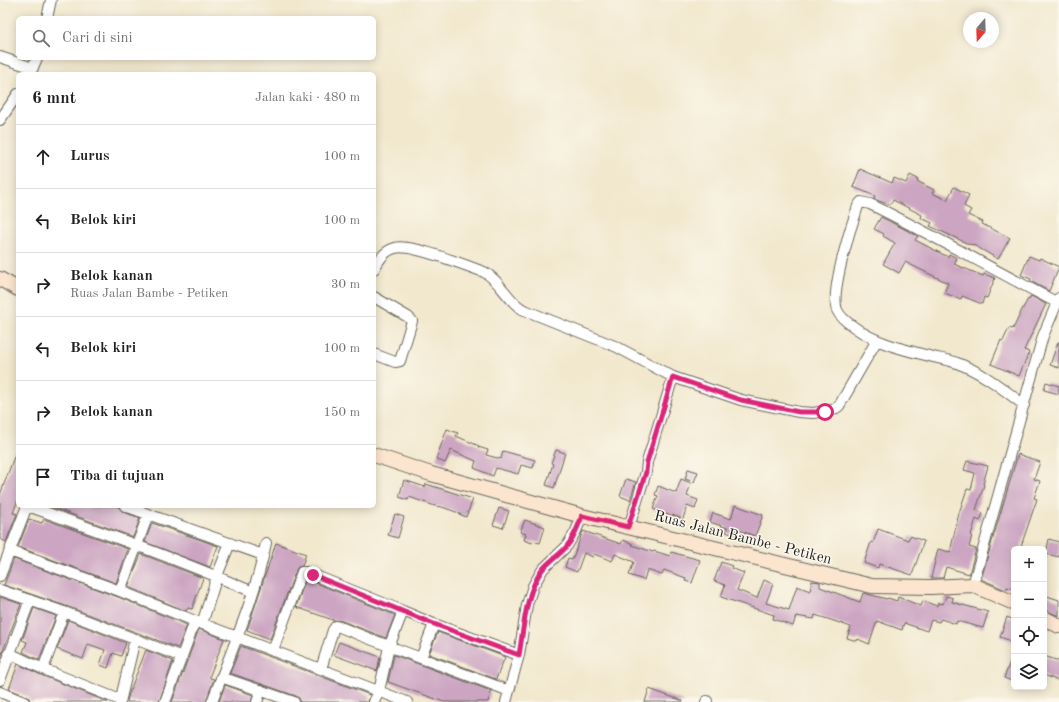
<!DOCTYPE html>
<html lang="id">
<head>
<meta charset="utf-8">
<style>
  :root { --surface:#fff; --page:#f6f6f6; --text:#202124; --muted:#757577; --line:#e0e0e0 }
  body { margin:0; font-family:"Old Standard TT",serif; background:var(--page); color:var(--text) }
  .controls { position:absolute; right:12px; bottom:12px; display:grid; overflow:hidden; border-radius:6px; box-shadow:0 2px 10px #0003 }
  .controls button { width:36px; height:36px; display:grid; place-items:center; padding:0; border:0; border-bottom:1px solid var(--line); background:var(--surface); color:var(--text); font:20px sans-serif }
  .compass { position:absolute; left:963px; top:12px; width:36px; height:36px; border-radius:50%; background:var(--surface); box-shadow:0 2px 10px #0003; rotate:199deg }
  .stop { position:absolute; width:12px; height:12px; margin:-9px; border:3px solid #db2777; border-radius:50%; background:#fff }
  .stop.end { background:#db2777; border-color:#fff; box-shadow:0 1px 4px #0008 }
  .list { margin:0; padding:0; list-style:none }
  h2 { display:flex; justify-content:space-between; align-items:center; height:52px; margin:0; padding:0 16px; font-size:17px }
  h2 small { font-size:13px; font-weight:400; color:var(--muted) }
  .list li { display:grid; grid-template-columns:26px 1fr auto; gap:12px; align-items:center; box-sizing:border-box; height:64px; padding:0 16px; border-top:1px solid var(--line) }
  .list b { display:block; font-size:15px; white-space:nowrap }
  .list p { margin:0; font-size:13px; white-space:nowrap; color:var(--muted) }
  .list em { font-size:13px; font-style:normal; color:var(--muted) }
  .icon { flex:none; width:22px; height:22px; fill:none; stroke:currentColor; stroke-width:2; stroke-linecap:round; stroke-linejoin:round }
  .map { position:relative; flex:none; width:1059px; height:702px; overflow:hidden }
  .search { position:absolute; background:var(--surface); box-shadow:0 2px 10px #0003; left:16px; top:16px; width:360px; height:44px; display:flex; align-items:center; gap:10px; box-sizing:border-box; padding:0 14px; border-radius:6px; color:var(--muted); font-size:15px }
  .panel { position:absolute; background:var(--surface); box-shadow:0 2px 10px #0003; left:16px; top:72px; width:360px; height:436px; border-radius:6px }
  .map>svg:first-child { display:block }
</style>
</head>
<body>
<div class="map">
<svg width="1059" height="702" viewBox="0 0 1059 702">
  <rect width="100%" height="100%" fill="#fbf7ec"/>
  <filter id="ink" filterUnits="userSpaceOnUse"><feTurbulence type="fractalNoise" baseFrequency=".025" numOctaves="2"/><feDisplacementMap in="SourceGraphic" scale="8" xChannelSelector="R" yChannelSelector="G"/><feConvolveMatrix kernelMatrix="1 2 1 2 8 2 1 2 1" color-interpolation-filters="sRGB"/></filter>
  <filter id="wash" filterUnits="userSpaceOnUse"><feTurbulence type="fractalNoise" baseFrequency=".012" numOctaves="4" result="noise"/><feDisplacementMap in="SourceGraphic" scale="16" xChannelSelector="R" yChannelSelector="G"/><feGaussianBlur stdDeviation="0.9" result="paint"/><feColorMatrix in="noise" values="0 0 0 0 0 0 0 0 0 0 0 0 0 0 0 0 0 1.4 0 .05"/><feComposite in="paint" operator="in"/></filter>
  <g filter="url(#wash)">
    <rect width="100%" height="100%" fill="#f2e8ce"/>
    <g id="blocks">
      <!-- building -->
      <path fill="#cca5c2" d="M860 169 892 183 894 178 906 183 910 175 918 179 917 181 934 190 932 193 947 200 954 187 969 195 964 206 971 210 968 215 983 222 982 224 1010 238 998 259 972 244 971 245 930 226 932 223 921 218 922 215 893 200 890 205 874 199 875 196 853 187Z
        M881 217 918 236 915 240 948 257 949 254 957 258 954 264 983 276 984 274 995 278 987 298 984 297 982 304 962 296 961 299 944 293 948 283 905 262 899 273 883 264 895 243 883 236 884 234 874 229Z
        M1029 256 1039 260 1040 258 1059 267 1049 291 1030 281 1031 279 1021 275Z
        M1031 296 1046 304 1024 350 1029 352 1019 376 991 364 1001 340 1003 341 1009 328 1013 329 1022 310 1028 299 1029 300Z
        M1058 342H1059V368L1050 365Z
        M1046 382 1059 386V394L1044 390Z
        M447 429 458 433 456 436 479 446 478 447 488 450 486 455 501 459 503 451 535 460 533 468 521 465 518 474 496 468 493 476 474 468 476 461 451 450 445 463 436 459Z
        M17 449 18 500 13 513 17 514 6 542 0 539V495Z
        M556 450 565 453 554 488 546 485 553 464 551 463Z
        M1018 454 1040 462 1034 479 1040 481 1034 498 1037 499 1020 549H1014V589L1007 587 1006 590 981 579Z
        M967 461 988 466 983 484 984 485 976 510 983 513 980 521 976 519 971 535H972L969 547 976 549 969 574 946 567 943 578H931L938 549 950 552 959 513 967 489 971 490 975 473 964 470Z
        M688 469 698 472 694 482 685 479Z
        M626 479 636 482 630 500 620 496Z
        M681 479 691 483 687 496 698 500 695 509 687 506 683 519 672 515 671 516 653 509 658 496 655 495 658 486 676 493Z
        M404 480 425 487 426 484 473 499 466 517 459 514V513L439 506 438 507 409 497 408 500 399 497Z
        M735 505 763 515 755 536 736 529 734 535 726 532 728 528 710 522 713 513 731 519Z
        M49 506H116L119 507 123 512 140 518 133 537Z
        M499 508 509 511 503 528 493 525Z
        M395 514 404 517 398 538 388 535Z
        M29 519 42 523 44 519 128 549 116 583 18 547Z
        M525 520 545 527 540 543 532 541V543L524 540 526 534 520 532Z
        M152 523 218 546 210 567 145 542Z
        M878 529 908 540 910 536 924 541 912 575 879 564 878 568 864 563 871 542 873 543Z
        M583 531 621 544 623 540 633 544 632 545 653 552 654 551 670 556 671 552 700 560 692 583 685 581 686 578 664 570 662 575 647 570 644 580 629 575 634 562 615 554 612 561 594 554 593 557 584 553 577 572 565 567 568 558 572 560Z
        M1049 539 1059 542V557L1046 554Z
        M276 543 306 554 302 566 298 567 296 570 270 639 247 630Z
        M141 554 203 578 192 609 188 608 186 611 128 587Z
        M14 559 118 597 187 625 178 648 66 606 4 585Z
        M721 562 732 566 731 568 744 573 737 590 757 598 764 580 773 584 766 603 789 610 797 586 810 591 812 581 820 582V587L860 602 863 593 887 599 888 598 897 601 898 597 921 606 923 601 937 606 938 603 943 604 946 596 953 598 952 602 988 612 983 628 957 621 956 624 941 619 939 622 931 620 927 631 904 623 902 630 877 621 869 644 858 639 857 641 847 638 851 627 828 619 815 615 814 619 796 616 793 626 773 619 774 615 721 597 725 585 714 581Z
        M306 579 395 615 386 638 342 621 333 620 296 607Z
        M1044 595 1059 600V616L1044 610Z
        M0 597 21 604 3 651 0 661Z
        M34 608 56 616 39 660 23 652 27 642 22 640Z
        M1007 617 1014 620V642L1000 637Z
        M68 620 126 643 121 656 113 653 108 668 100 665 105 650 88 644 83 659 57 649Z
        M199 629 224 639 210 675V678L214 679 206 702H172Z
        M438 632 505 657 496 679 429 654Z
        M339 642 380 657 377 671 334 655Z
        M241 646 370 695 368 702H300L299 698 296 696 230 673Z
        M146 650 173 661 159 702H127L129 693Z
        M1013 654H1014V682L1004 678Z
        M394 655 491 691 488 702H444L388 682Z
        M1044 656 1059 661V681L1044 675Z
        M18 664 41 675 108 702H30L29 698 27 696 9 689Z
        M225 685 253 695 251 702H219Z
        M649 689 683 701V702H645Z"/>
    </g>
  </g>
  <g filter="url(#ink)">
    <use href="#blocks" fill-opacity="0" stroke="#67635a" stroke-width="1"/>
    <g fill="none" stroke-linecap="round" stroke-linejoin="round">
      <defs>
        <path id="minor" d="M47 18 51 0
          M0 57 33 68
          M30 74 37 58
          M0 120 18 94
          M374 269C379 260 384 251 395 248 410 243 467 266 484 272 500 280 507 300 522 309L617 347 673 377 741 400 799 412 813 413 833 410 839 406 877 340
          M374 297 408 317 412 321 400 361 395 362 374 354
          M1024 405C1003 389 982 372 957 363 950 360 941 359 933 357 906 350 877 344 854 327 848 323 840 317 837 310 830 292 851 226 858 206L861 202 870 204C933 235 994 270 1056 302
          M28 506C104 533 180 560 253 592
          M125 506 263 555
          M629 527 646 472 647 462 673 377
          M10 551 120 591 195 621 407 702
          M0 576 27 506
          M973 585 1043 336 1059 298
          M0 590 64 612 182 657
          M120 591 148 515
          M202 624 217 576 230 543
          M273 650 302 572H306L403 611
          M9 653 43 669 120 700
          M421 658 434 624
          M43 669 64 612
          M321 669 333 630 336 626 340 627C396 650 453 669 509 691
          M221 677 294 702
          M0 680 30 600
          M0 692 24 702
          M120 702 135 639
          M165 702 195 621
          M212 702C232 649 255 598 266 543
          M257 702 261 690
          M374 702 379 691 389 647 403 611 434 624 519 655
          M506 702 519 655 527 605 533 586 543 569 567 546 576 531 582 516
          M706 702 707 701"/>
        <path id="secondary" d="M0 279 18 289
          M374 455 431 474 582 516 872 586 931 587 973 585 1014 603
          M1044 618 1059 626"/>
      </defs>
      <!-- minor casing -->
      <use href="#minor" stroke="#67635a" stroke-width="12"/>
      <!-- secondary casing -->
      <use href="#secondary" stroke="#67635a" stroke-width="16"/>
      <!-- minor -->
      <use href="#minor" stroke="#fff" stroke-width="10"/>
      <!-- secondary -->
      <use href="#secondary" stroke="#fce5cf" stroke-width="14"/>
    </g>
  </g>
  <g fill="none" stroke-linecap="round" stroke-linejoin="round" filter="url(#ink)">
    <!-- route -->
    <path stroke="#db2777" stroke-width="5" d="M313 575 434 624 519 655C524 627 525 594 542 570 549 561 560 555 567 546 574 538 578 526 582 516L628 527 646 472 647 462 673 377 741 400 799 412H825"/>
  </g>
  <g text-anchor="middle" stroke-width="3" stroke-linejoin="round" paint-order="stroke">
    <!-- street labels -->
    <g font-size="15" fill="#1c1c1c" stroke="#fbf7ec">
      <text transform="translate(743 537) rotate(14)" y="5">Ruas Jalan Bambe - Petiken</text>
    </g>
  </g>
</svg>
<div class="controls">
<button>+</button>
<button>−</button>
<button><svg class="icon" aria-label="locate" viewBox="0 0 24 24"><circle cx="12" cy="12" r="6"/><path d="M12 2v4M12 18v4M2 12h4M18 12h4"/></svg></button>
<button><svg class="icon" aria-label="layers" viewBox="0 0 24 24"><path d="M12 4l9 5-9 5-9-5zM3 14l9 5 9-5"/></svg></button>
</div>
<svg class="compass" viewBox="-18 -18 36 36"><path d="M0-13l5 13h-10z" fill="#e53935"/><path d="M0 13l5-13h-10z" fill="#757577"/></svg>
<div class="stop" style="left:825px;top:412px"></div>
<div class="stop end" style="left:313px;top:575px"></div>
<div class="search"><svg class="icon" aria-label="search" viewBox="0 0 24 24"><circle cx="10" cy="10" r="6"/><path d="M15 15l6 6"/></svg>Cari di sini</div>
<section class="panel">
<h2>6 mnt<small>Jalan kaki · 480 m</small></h2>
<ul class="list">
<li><svg class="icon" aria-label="ahead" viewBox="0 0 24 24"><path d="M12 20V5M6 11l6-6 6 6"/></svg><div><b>Lurus</b></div><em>100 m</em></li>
<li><svg class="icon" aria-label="left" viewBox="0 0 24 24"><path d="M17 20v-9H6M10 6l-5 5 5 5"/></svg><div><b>Belok kiri</b></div><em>100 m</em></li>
<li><svg class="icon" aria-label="right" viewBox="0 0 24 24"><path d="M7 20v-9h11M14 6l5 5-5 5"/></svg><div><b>Belok kanan</b><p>Ruas Jalan Bambe - Petiken</p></div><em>30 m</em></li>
<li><svg class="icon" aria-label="left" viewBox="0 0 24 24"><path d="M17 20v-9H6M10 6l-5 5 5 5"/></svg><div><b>Belok kiri</b></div><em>100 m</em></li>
<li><svg class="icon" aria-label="right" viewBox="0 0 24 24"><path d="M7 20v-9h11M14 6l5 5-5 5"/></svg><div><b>Belok kanan</b></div><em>150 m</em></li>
<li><svg class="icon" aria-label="arrive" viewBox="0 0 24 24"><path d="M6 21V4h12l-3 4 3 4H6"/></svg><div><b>Tiba di tujuan</b></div></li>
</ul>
</section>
</div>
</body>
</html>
